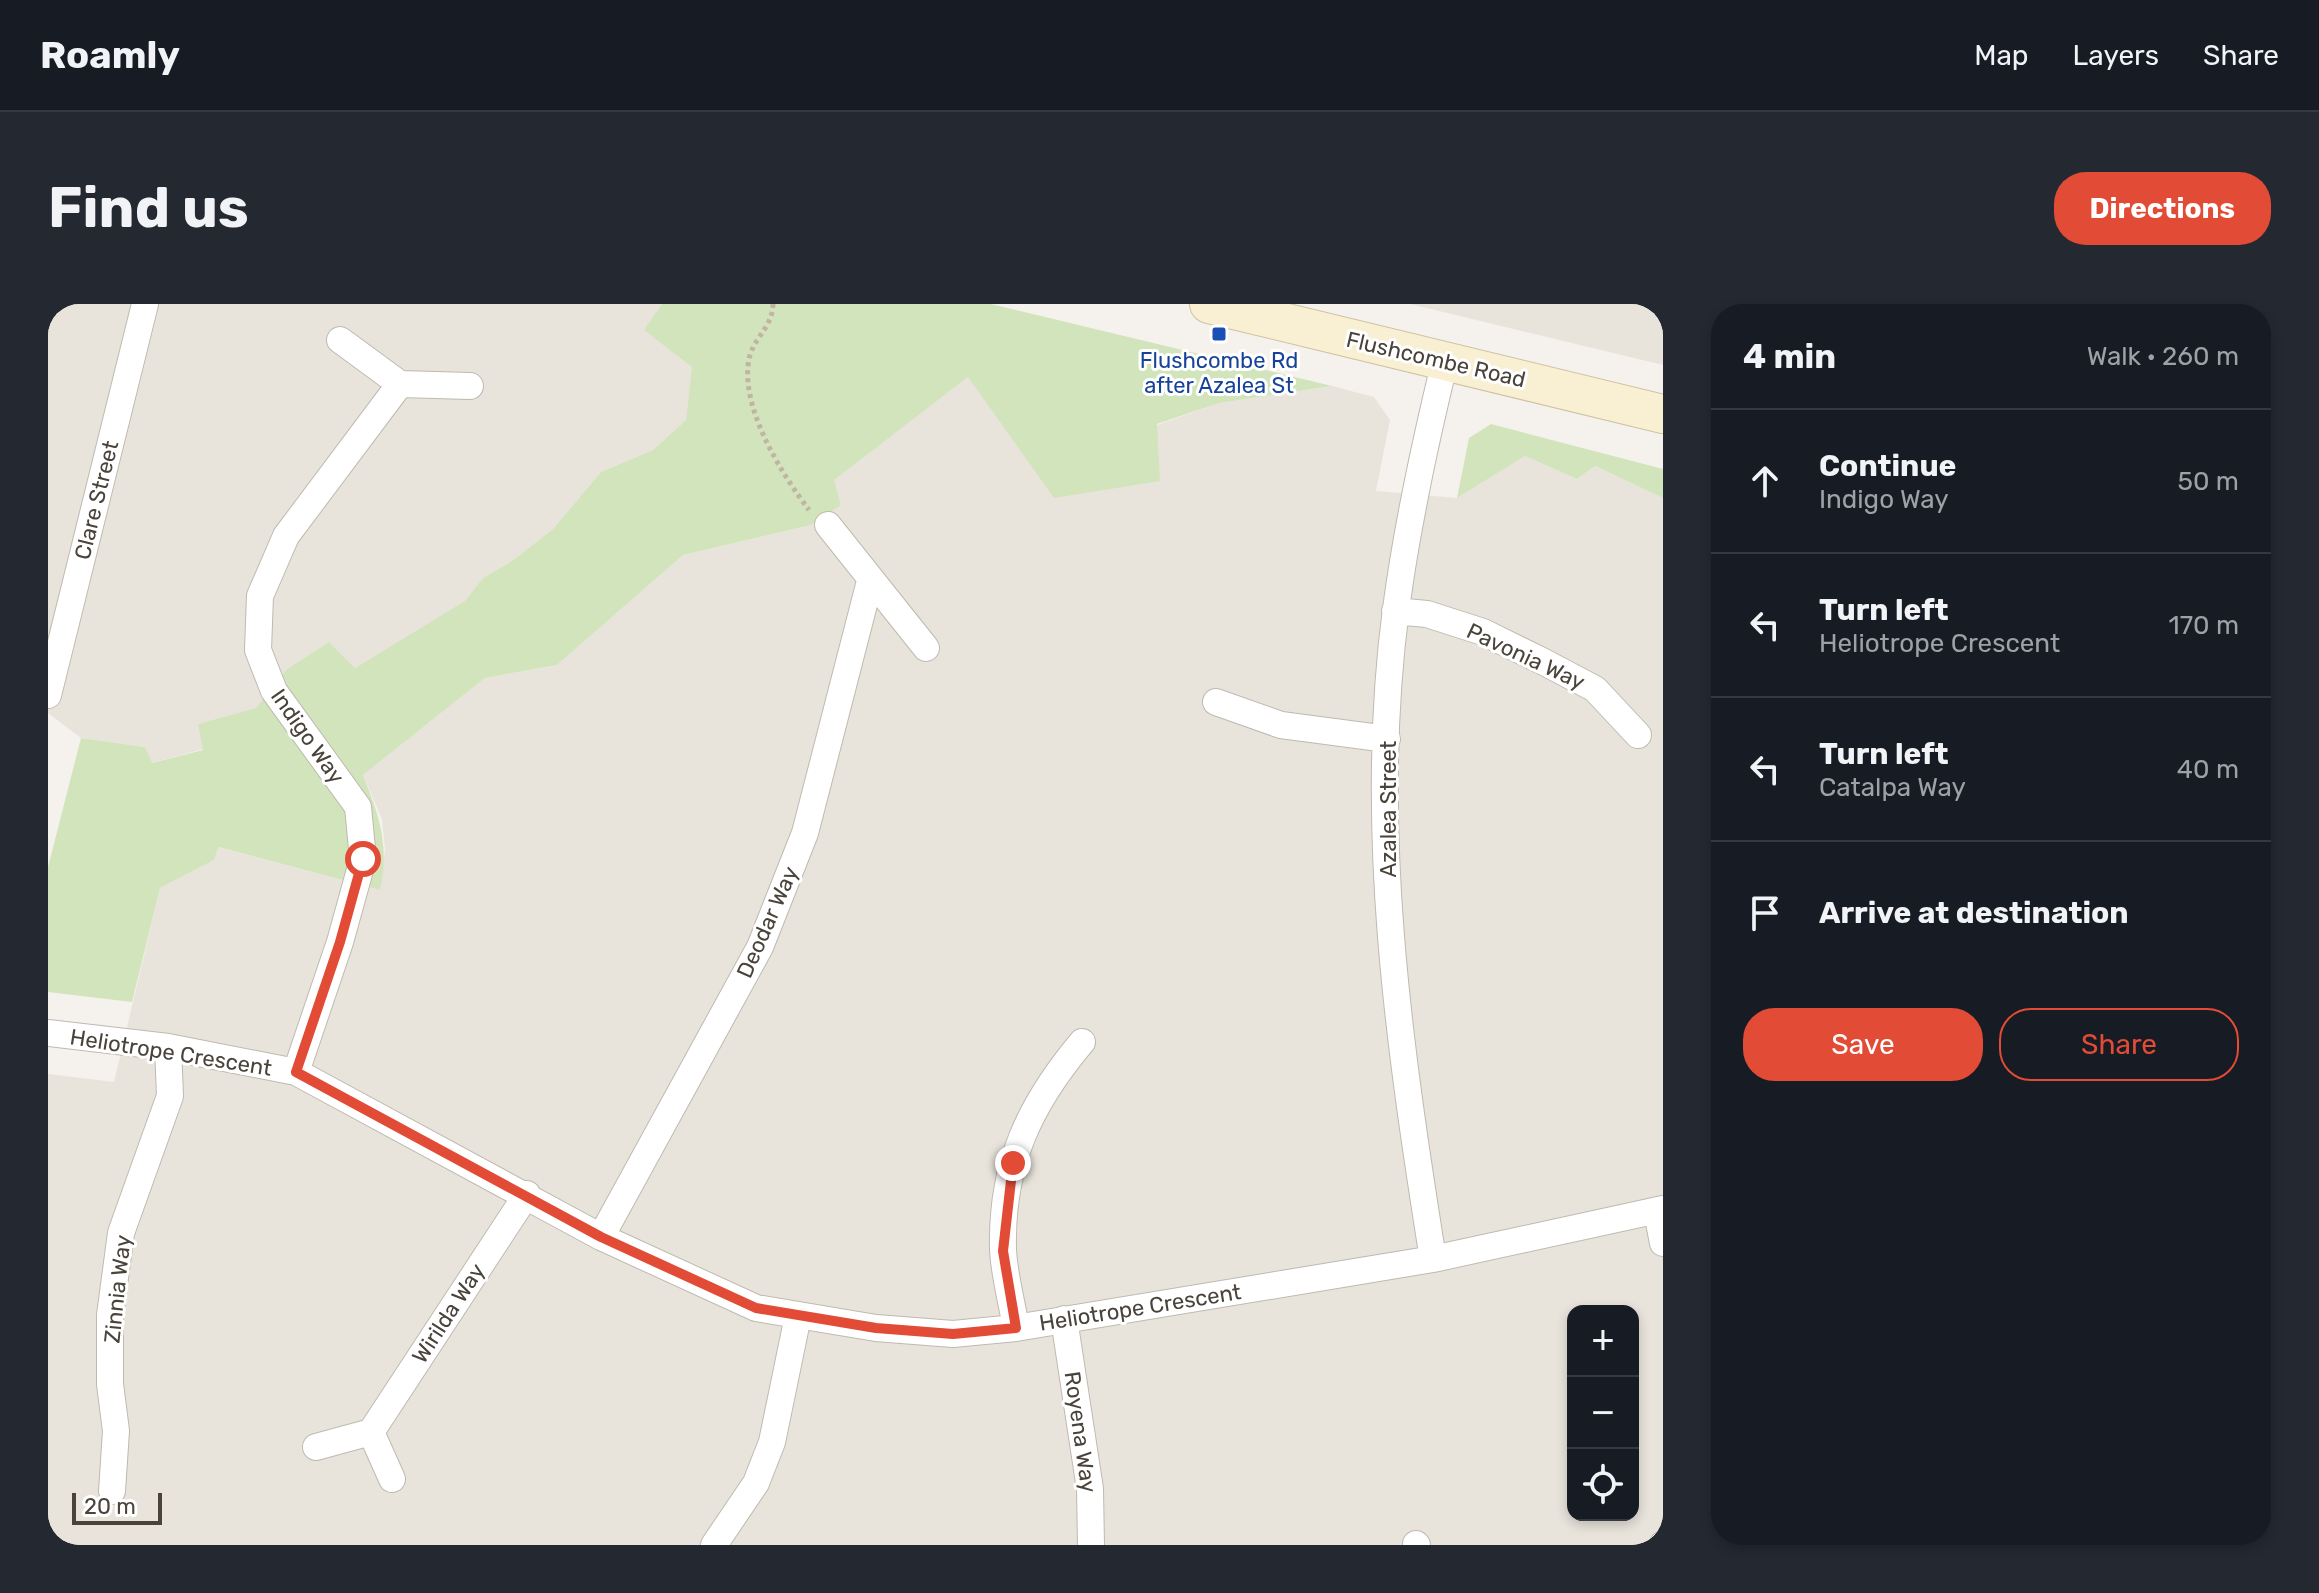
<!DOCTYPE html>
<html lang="en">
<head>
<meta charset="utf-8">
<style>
  :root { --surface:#171b24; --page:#242831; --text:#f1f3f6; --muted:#9ea1a6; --line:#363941; --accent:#e24c36 }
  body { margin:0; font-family:Rubik,sans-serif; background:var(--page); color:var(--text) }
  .controls { position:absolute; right:24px; bottom:24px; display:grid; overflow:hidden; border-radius:16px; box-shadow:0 4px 12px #0003 }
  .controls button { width:72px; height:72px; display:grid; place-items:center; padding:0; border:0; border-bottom:2px solid var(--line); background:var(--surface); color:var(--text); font:40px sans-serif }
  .scale { position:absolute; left:24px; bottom:20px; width:90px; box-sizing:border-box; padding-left:8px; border:4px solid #49433b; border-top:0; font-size:22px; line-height:28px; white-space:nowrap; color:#49433b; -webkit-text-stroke:6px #fff; paint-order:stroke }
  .stop { position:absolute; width:24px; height:24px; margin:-18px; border:6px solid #e24c36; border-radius:50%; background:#fff }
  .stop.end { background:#e24c36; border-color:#fff; box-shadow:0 2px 8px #0008 }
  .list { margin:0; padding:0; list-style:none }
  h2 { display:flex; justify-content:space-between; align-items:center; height:104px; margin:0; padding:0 32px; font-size:34px }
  h2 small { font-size:26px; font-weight:400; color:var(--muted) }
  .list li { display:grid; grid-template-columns:52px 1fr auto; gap:24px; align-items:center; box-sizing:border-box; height:144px; padding:0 32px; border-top:2px solid var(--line) }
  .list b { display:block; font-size:30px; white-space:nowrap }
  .list p { margin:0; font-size:26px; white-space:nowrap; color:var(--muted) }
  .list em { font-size:26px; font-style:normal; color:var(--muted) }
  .actions { display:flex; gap:16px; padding:24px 32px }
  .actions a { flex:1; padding:18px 0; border:2px solid var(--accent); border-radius:32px; text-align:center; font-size:28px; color:var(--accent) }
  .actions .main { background:var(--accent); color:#fff }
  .icon { flex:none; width:44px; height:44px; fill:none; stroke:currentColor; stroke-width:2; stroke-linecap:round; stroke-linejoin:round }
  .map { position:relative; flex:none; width:1615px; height:1241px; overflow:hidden; border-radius:32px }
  header { display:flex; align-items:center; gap:48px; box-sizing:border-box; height:112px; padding:0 40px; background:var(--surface); border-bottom:2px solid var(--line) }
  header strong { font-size:38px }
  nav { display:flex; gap:44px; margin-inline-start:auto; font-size:28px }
  .intro { display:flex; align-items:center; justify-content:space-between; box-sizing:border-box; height:192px; padding:0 48px }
  h1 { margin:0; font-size:56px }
  .button { padding:20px 36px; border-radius:32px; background:var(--accent); color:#fff; font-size:28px; font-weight:700 }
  main { display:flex; gap:48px; padding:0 48px }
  aside { flex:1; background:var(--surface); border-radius:32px; box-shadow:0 4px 12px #0003 }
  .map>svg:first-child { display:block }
</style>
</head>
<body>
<header>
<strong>Roamly</strong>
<nav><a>Map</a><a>Layers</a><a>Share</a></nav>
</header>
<div class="intro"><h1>Find us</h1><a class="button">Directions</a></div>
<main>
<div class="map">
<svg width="1615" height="1241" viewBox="0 0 1615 1241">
  <rect width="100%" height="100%" fill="#f5f2ed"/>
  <!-- residential -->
  <path fill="#e8e4dc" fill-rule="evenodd" d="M0 0H614L597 26 645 63 638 116 605 146 553 168 505 225 464 257 435 274 418 297 307 364 281 338 239 365 208 404 151 420 156 445 103 459 97 443 33 434 0 409Z
    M1362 0H1615V61Z
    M920 73 1109 121 1171 99 1284 82 1326 93 1342 116 1328 187 1409 194 1477 152 1529 175 1547 162 1615 194V1241H0V770L66 778 112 584 166 556 169 543 332 586 337 546 334 515 315 471 437 374 509 361 635 251 763 221 793 201 785 176ZM1525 1007H1585V1211H1525Z"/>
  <!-- green -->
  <path fill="#d2e4bb" d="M614 0H943L1284 82 1171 99 1109 120 1112 177 1006 194 920 73 786 176 793 201 763 221 635 251 509 361 437 374 315 471C331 511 342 542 332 586L170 543 166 556 112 584 84 698 0 688V563L33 434 97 443 104 459 155 446 150 420 208 404 239 365 281 338 307 364 417 297 435 274 464 257 505 225 553 168 605 146 638 116 644 63 596 26Z
    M1443 120 1615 165V194L1547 162 1529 175 1477 152 1409 194 1421 134Z"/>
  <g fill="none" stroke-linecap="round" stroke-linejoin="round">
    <defs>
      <path id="street" d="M292 36 352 80 422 82
        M780 221 878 344
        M1347 307 1379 310 1435 328 1496 358 1547 385 1590 431
        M0 391 97 0
        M1168 398 1233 421 1339 435
        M0 729 120 743 248 768 553 933 708 1004 828 1024 905 1030 968 1024 1385 955 1615 905
        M248 768 292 638 315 555 310 503 226 387 210 346 212 292 238 232 352 80
        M1609 908 1615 939
        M553 933 712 643 757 529 822 277
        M1385 955C1351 741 1319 522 1348 305 1359 222 1377 139 1397 57
        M1016 1015 1042 1185 1043 1241
        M968 1024C964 998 956 971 955 945 953 861 981 801 1034 738
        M323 1128 479 890
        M268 1143 323 1128 344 1175
        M64 1187 68 1127 62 1080V1011L73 929 122 792 120 743
        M1368 1240 1369 1241
        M666 1241 708 1179 724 1138 750 1012
        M1615 1241V1240"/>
      <path id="secondary" d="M1161 0 1615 110"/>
    </defs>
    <!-- street casing -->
    <use href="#street" stroke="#bfbab0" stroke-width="28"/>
    <!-- secondary casing -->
    <use href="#secondary" stroke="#cfc2a2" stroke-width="40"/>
    <!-- path -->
    <path stroke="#c0b5a3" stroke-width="5" stroke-dasharray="4 4" stroke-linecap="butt" d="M725 0C725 21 708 32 702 51 689 99 733 169 761 206"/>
    <!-- street -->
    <use href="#street" stroke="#fff" stroke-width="26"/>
    <!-- secondary -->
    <use href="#secondary" stroke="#f9efd2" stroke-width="38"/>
  </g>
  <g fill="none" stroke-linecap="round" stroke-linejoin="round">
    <!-- route -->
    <path stroke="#e24c36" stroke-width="10" d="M315 555 292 638 248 768 553 933 708 1004 828 1024 905 1030 968 1024 955 947 965 859"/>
  </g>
  <!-- markers -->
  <rect fill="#1a4fb4" stroke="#fff" stroke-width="3" x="1163" y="22" width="16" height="16" rx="4"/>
  <g text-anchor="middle" stroke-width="6" stroke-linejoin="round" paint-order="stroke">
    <!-- street labels -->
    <g font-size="22" fill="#49433b" stroke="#fff">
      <text transform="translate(1388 55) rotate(13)" y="8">Flushcombe Road</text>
      <text transform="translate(48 196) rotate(-76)" y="8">Clare Street</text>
      <text transform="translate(1478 352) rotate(25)" y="8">Pavonia Way</text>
      <text transform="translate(260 432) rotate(55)" y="8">Indigo Way</text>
      <text transform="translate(1340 505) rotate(-90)" y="8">Azalea Street</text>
      <text transform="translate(719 618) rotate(-66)" y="8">Deodar Way</text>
      <text transform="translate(123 748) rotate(9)" y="8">Heliotrope Crescent</text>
      <text transform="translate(69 985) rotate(-84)" y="8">Zinnia Way</text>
      <text transform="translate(1092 1003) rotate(-9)" y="8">Heliotrope Crescent</text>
      <text transform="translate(400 1009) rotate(-57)" y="8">Wirilda Way</text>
      <text transform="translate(1033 1128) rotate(82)" y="8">Royena Way</text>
    </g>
    <!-- transit labels -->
    <g font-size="22" fill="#164399" stroke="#fff">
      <text x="1171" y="64">Flushcombe Rd<tspan x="1171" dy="25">after Azalea St</tspan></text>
    </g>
  </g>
</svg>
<div class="controls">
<button>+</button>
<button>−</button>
<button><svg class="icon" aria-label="locate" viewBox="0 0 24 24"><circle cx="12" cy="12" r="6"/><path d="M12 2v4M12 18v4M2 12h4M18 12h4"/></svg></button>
</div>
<div class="scale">20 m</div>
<div class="stop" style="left:315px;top:555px"></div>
<div class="stop end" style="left:965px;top:859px"></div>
</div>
<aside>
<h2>4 min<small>Walk · 260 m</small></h2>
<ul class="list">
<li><svg class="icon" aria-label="ahead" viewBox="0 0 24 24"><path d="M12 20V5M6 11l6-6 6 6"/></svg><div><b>Continue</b><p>Indigo Way</p></div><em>50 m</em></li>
<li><svg class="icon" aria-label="left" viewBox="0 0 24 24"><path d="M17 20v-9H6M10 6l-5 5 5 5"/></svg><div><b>Turn left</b><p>Heliotrope Crescent</p></div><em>170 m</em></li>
<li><svg class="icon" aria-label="left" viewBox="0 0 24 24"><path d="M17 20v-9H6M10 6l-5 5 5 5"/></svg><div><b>Turn left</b><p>Catalpa Way</p></div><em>40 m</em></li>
<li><svg class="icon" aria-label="arrive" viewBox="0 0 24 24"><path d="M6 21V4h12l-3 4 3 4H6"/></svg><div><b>Arrive at destination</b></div></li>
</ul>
<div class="actions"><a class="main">Save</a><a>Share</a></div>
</aside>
</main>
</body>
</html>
